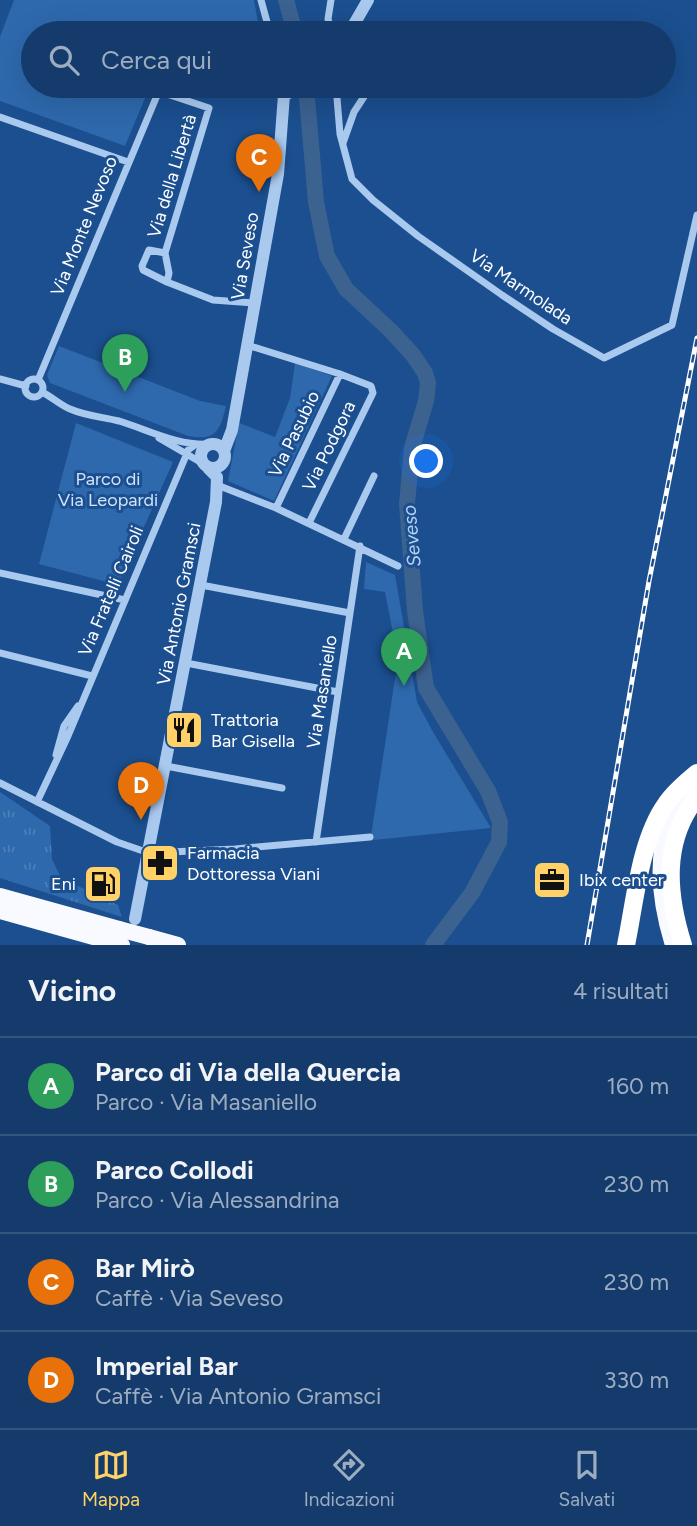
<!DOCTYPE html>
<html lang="it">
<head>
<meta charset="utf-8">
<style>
  :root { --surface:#143b6b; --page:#214673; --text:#f1f3f6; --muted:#9dadc1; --line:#33557e; --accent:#ffd166 }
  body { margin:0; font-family:Figtree,sans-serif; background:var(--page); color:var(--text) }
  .you { position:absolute; left:427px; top:462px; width:24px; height:24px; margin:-18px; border:5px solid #fff; border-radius:50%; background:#1a73e8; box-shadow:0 0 0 10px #1a73e833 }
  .badge { display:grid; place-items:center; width:46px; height:46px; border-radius:50%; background:var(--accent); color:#fff; font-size:23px; font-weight:700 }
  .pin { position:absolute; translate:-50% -58px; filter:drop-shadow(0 2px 4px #0008) }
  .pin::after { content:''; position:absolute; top:37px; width:24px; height:21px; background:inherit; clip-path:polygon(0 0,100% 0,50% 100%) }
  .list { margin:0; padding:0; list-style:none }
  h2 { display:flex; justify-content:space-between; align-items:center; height:91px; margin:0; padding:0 28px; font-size:30px }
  h2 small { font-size:23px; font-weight:400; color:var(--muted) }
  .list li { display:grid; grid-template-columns:46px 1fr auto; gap:21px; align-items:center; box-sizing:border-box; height:98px; padding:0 28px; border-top:2px solid var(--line) }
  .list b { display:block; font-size:26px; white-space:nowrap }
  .list p { margin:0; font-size:23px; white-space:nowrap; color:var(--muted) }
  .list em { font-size:23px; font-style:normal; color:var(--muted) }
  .icon { flex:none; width:38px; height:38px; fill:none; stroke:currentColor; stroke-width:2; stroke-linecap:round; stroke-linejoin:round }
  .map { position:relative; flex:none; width:697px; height:945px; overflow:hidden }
  .search { position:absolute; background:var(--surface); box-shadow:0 7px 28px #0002; left:21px; right:21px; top:21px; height:77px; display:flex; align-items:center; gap:18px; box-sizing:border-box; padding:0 24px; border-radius:38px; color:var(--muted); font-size:26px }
  .sheet { height:483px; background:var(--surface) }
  nav { display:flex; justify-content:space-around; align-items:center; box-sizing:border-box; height:98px; border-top:2px solid var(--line); background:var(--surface); font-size:19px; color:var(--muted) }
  nav a { display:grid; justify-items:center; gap:4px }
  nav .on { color:var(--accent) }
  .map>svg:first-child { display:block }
</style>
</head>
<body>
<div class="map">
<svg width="697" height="945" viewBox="0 0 697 945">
  <defs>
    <pattern id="grass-tufts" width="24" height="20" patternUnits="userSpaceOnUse" patternTransform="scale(1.75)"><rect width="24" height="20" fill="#2e69ad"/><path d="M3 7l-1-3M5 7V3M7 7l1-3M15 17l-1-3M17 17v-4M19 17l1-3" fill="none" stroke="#4d80b9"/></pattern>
  </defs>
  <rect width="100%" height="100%" fill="#1b4f8f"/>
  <!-- grass -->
  <path fill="url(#grass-tufts)" d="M0 792 50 826 52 859 61 878 118 905 122 917 0 878Z"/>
  <!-- park -->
  <path fill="#2e69ad" d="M14 0H254L259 28 257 33H33V86H150L125 146 0 101V37Z
    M59 346 200 401 226 406C220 431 216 441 188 436L50 383 47 375Z
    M295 363 332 376 274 501 228 481 239 423 275 437 290 398Z
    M76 423 173 462 118 585 39 564Z
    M366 562 395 575 417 702 433 732 491 828 374 840 371 836 398 659 385 592 364 589Z"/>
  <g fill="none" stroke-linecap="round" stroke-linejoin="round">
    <!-- river -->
    <path stroke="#3c6290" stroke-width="16" d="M286 0 295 33
      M306 86 316 202 327 256 346 289 391 331 413 355 425 373 428 383 426 401 412 448 407 504 415 611 426 688 488 791 500 822 499 842 472 893 433 945"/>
    <!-- minor -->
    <path stroke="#a9c9ee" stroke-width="7" d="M261 0 270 33
      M331 0 328 19 332 33
      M271 86 284 95
      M336 86 340 134 352 179 373 200 418 236 502 295 553 329 604 358 672 325 697 215
      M158 91 209 108 165 253 169 273 167 282 213 300 254 303
      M0 117 128 162
      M343 143 354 112 371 86
      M165 253 149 250 142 266 143 270 167 282
      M247 345 340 374 371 386 373 393 309 523
      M0 379 26 386
      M25 388a9 9 0 1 1 18 0a9 9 0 1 1-18 0Z
      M38 380 161 86
      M42 392C52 397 60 405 70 409 86 416 103 417 119 421 149 430 177 446 210 444
      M159 438 202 463
      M217 485 276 508 398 566
      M276 508 340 374
      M344 539 374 476
      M0 573 125 600
      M201 585 350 613
      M0 653 92 676
      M186 663 338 692
      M56 755 64 726 78 706
      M166 766 282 788
      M0 783 117 842 149 853 235 849 370 837
      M37 802 68 736 185 458 188 450 195 445
      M316 842 360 546"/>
    <!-- tertiary -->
    <path stroke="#a9c9ee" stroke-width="12" d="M349 33 368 0
      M201 456a12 12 0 1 1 24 0a12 12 0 1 1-24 0Z
      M224 451 232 430 278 174 284 95 304 86
      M135 919 216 502 217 477 208 468"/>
    <!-- trunk -->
    <path stroke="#f8faff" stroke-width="16" d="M0 896 119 929
      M0 911 122 945
      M149 937 178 945
      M673 945C656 890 651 827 695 783"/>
    <!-- motorway -->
    <path stroke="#fff" stroke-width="18" d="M626 945C635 902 640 840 666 804 674 792 686 782 697 773
      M683 945C667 894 662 841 697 797"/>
    <defs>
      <path id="rail" d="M587 945 649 581 697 338"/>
    </defs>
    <!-- rail casing -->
    <use href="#rail" stroke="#fff" stroke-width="5"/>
    <!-- rail -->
    <use href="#rail" stroke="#1b4f8f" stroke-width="2.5" stroke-dasharray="8" stroke-linecap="butt"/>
    <!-- trunk-bridge -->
    <path stroke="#f8faff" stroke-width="16" d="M119 929 149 937"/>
  </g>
  <!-- icons -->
  <defs>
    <symbol id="restaurant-square" viewBox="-11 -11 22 22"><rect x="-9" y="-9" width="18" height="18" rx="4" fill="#ffd166" stroke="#1b4f8f"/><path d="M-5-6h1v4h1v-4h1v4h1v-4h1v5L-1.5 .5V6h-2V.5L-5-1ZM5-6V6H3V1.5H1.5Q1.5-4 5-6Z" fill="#111"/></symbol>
    <symbol id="pharmacy-square" viewBox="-11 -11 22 22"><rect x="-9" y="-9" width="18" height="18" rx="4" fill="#ffd166" stroke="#1b4f8f"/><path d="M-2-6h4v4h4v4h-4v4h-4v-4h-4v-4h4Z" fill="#111"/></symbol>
    <symbol id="office-square" viewBox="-11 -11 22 22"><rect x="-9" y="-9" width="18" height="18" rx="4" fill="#ffd166" stroke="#1b4f8f"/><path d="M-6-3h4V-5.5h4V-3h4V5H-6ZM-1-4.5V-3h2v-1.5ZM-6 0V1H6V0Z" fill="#111"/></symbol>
    <symbol id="fuel-square" viewBox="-11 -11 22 22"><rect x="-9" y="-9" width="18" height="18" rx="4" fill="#ffd166" stroke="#1b4f8f"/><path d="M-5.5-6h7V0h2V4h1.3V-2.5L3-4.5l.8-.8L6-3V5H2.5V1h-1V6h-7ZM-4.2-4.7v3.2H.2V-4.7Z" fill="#111"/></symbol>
  </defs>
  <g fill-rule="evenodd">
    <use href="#restaurant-square" x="162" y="708" width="44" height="44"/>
    <use href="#pharmacy-square" x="138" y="841" width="44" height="44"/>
    <use href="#office-square" x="530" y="858" width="44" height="44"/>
    <use href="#fuel-square" x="81" y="862" width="44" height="44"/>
  </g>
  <g text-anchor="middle" stroke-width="6" stroke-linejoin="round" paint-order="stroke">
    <!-- street labels -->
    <g font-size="18" fill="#fff" stroke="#1b4f8f">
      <text transform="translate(172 176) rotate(-73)" y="6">Via della Libertà</text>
      <text transform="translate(84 226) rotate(-68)" y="6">Via Monte Nevoso</text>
      <text transform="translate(245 256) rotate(-80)" y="6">Via Seveso</text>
      <text transform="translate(521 287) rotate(34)" y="6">Via Marmolada</text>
      <text transform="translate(294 434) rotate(-64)" y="6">Via Pasubio</text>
      <text transform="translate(329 446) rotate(-64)" y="6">Via Podgora</text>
      <text transform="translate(111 591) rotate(-67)" y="6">Via Fratelli Cairoli</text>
      <text transform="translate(179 604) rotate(-79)" y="6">Via Antonio Gramsci</text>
      <text transform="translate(322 692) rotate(-81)" y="6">Via Masaniello</text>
    </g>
    <!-- park labels -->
    <g font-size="18" fill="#cfe3fa" stroke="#1b4f8f">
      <text x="108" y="485">Parco di<tspan x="108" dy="21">Via Leopardi</tspan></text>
    </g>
    <!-- poi labels -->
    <g font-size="18" fill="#fff" stroke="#1b4f8f" text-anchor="start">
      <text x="211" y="726">Trattoria<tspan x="211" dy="21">Bar Gisella</tspan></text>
      <text x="187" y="859">Farmacia<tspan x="187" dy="21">Dottoressa Viani</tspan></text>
      <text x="579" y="886">Ibix center</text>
      <text x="76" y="890" text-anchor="end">Eni</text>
    </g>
    <!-- water labels -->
    <g font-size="19" font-style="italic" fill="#b5d3f5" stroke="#1b4f8f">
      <text transform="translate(411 536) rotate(-95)" y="7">Seveso</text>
    </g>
  </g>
</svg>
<div class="you"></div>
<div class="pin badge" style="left:404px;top:686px;background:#2e9e5b">A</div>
<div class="pin badge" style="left:125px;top:392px;background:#2e9e5b">B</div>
<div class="pin badge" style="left:259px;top:192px;background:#e8710a">C</div>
<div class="pin badge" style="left:141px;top:820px;background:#e8710a">D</div>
<div class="search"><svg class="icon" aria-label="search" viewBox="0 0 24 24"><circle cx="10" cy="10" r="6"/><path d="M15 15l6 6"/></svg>Cerca qui</div>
</div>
<section class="sheet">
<h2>Vicino<small>4 risultati</small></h2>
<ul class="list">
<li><span class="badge" style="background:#2e9e5b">A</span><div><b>Parco di Via della Quercia</b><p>Parco · Via Masaniello</p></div><em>160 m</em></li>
<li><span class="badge" style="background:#2e9e5b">B</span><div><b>Parco Collodi</b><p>Parco · Via Alessandrina</p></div><em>230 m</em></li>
<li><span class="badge" style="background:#e8710a">C</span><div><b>Bar Mirò</b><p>Caffè · Via Seveso</p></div><em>230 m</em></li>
<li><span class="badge" style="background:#e8710a">D</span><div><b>Imperial Bar</b><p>Caffè · Via Antonio Gramsci</p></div><em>330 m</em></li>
</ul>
</section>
<nav>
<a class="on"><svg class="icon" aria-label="map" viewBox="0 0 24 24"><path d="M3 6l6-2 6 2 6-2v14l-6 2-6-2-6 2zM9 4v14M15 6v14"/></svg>Mappa</a>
<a><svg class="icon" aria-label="directions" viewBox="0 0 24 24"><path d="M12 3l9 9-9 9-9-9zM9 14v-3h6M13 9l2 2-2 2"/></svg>Indicazioni</a>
<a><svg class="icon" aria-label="saved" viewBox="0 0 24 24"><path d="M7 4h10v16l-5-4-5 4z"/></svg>Salvati</a>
</nav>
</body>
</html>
